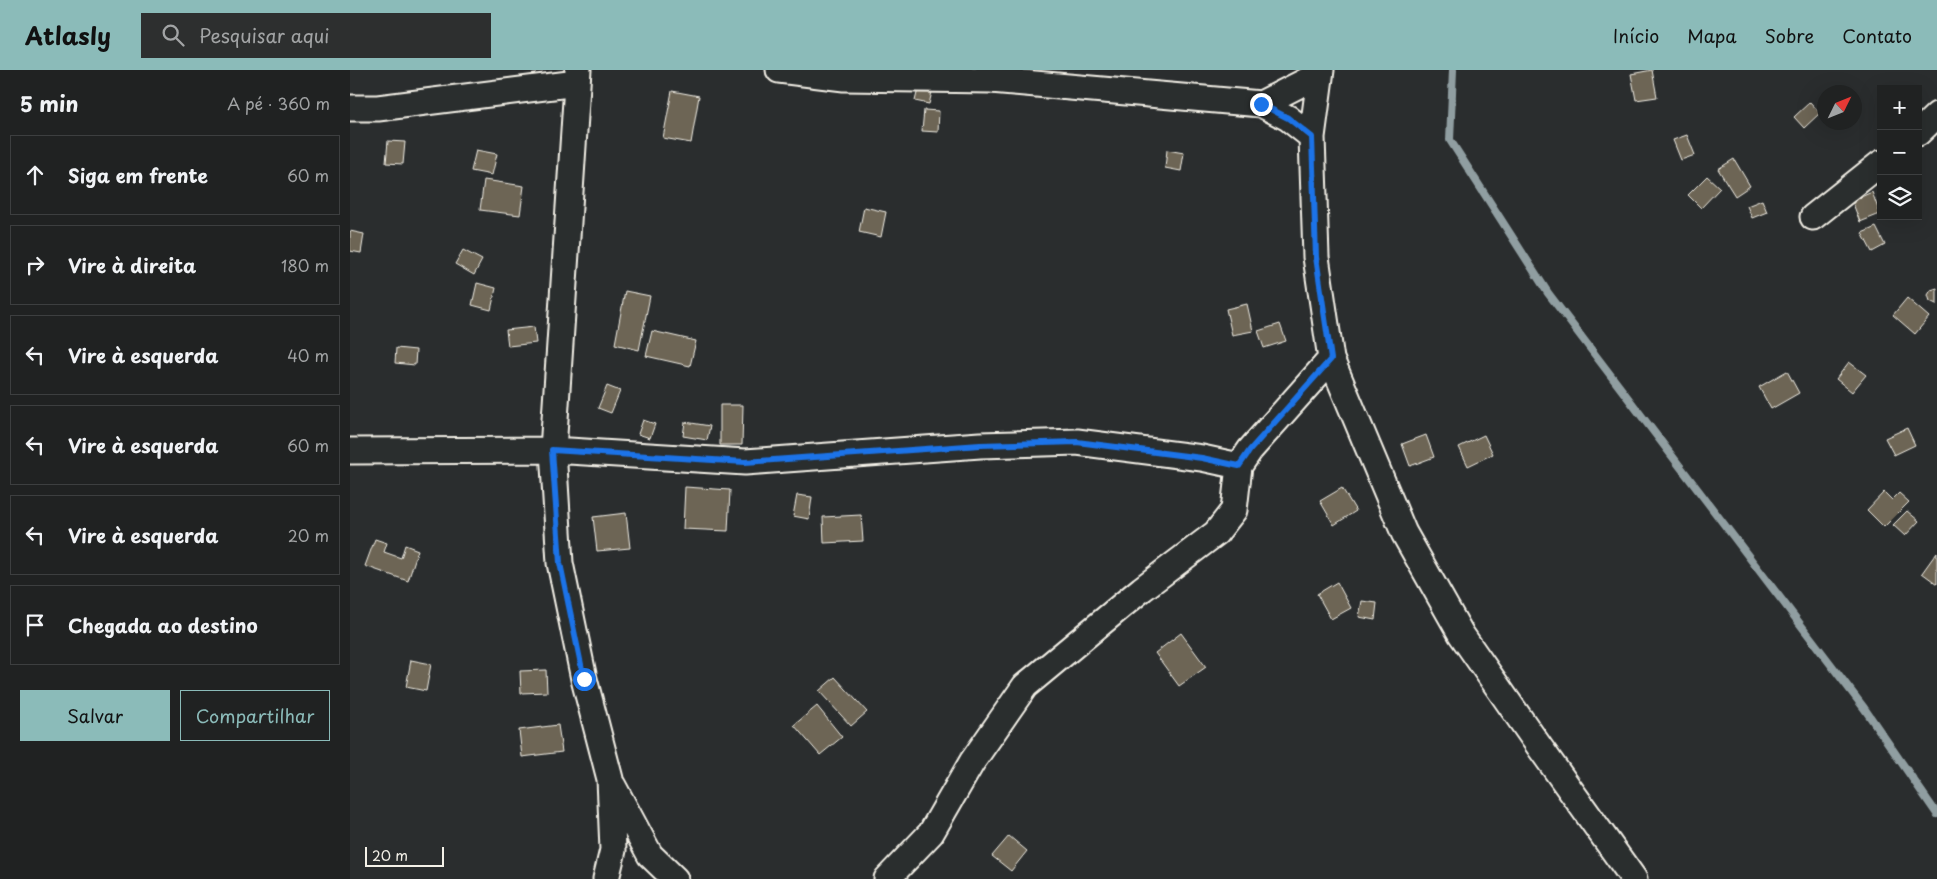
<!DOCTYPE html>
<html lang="pt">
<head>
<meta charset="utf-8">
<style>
  :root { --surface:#202222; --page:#2d2f2f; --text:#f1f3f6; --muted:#a2a4a5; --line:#3d3f40; --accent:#8bbbb9 }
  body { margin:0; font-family:"Playpen Sans",sans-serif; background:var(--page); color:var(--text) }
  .controls { position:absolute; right:15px; top:15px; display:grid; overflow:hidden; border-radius:0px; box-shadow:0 5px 20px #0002 }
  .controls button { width:45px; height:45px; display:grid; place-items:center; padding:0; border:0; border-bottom:1px solid var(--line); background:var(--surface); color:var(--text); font:25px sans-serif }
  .compass { position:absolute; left:1467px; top:15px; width:45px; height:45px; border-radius:50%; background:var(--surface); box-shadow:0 5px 20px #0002; rotate:47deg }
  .scale { position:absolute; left:15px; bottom:12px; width:79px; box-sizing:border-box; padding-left:5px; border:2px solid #f4f1e8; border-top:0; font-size:14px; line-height:18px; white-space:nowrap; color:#f4f1e8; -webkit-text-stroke:4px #2a2d2e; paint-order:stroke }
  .stop { position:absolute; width:15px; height:15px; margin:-11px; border:4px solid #1a73e8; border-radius:50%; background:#fff }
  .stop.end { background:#1a73e8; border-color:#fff; box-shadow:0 1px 5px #0008 }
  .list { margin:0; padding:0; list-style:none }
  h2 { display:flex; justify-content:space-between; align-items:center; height:65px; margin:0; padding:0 20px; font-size:21px }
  h2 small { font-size:16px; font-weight:400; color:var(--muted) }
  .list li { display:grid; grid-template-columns:32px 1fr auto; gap:15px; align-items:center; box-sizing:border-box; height:80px; margin:0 10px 10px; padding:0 10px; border:1px solid var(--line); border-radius:0px }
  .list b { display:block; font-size:19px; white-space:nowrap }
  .list em { font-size:16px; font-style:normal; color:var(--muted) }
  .actions { display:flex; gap:10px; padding:15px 20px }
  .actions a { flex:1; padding:11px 0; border:1px solid var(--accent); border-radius:0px; text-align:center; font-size:18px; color:var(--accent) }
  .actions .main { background:var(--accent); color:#111 }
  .icon { flex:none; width:28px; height:28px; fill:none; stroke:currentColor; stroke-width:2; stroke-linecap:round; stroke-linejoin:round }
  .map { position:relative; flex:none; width:1587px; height:809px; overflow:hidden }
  header { display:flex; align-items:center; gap:30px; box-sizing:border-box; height:70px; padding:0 25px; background:var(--accent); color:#111 }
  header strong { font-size:24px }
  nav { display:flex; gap:28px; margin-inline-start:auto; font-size:18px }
  .search { width:350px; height:45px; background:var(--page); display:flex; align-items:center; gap:12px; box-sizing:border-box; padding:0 18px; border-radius:0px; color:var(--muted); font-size:19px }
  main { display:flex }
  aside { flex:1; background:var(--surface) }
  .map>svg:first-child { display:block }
</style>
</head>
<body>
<header>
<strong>Atlasly</strong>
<div class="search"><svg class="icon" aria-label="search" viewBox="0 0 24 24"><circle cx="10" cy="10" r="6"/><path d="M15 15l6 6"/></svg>Pesquisar aqui</div>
<nav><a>Início</a><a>Mapa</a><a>Sobre</a><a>Contato</a></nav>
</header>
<main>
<aside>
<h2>5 min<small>A pé · 360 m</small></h2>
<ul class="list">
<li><svg class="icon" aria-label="ahead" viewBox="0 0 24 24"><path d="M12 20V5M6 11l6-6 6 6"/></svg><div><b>Siga em frente</b></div><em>60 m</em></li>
<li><svg class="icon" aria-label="right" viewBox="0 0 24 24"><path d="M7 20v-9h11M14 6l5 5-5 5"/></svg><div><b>Vire à direita</b></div><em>180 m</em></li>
<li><svg class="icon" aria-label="left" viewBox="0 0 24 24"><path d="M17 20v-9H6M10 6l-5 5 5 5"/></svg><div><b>Vire à esquerda</b></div><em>40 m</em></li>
<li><svg class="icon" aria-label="left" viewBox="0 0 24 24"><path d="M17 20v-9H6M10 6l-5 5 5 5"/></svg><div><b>Vire à esquerda</b></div><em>60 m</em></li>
<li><svg class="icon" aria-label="left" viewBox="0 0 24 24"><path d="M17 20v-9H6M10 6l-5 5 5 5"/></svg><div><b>Vire à esquerda</b></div><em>20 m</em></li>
<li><svg class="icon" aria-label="arrive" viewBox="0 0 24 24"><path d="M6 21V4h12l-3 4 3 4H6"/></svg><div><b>Chegada ao destino</b></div></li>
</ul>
<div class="actions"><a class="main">Salvar</a><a>Compartilhar</a></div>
</aside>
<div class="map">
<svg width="1587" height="809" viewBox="0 0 1587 809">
  <rect width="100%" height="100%" fill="#2a2d2e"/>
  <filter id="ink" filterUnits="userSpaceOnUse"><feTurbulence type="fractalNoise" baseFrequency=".02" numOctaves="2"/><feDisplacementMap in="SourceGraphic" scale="10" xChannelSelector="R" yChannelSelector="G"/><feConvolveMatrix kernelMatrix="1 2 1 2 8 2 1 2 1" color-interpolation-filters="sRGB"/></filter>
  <g filter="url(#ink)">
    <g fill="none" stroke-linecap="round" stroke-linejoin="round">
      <!-- stream -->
      <path stroke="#909ea1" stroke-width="8" d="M1103 0 1100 70 1198 223 1514 638 1587 744"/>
    </g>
    <!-- building -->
    <path fill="#6d6555" stroke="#f4f1e8" d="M1302 0 1307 27 1286 30 1281 4Z
      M569 15 583 18 579 34 565 31Z
      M322 21 349 26 341 73 313 68Z
      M1460 32 1470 43 1454 58 1444 47Z
      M574 40 589 41 588 62 572 61Z
      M1337 65 1345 85 1331 90 1323 70Z
      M38 71 55 72 53 94 36 93Z
      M126 80 147 84 142 105 121 101Z
      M817 80 834 83 831 101 815 98Z
      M1384 89 1400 116 1385 126 1368 99Z
      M1357 106 1370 118 1351 138 1338 125Z
      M134 110 174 116 170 145 130 140Z
      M1522 122 1530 144 1510 152 1502 131Z
      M1412 130 1417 142 1402 148 1397 136Z
      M514 137 536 142 531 167 509 162Z
      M1526 157 1535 175 1522 182 1512 163Z
      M0 161 14 164 11 183 0 181Z
      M113 180 132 190 124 205 105 194Z
      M127 213 146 218 141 240 122 235Z
      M1587 218V234H1586L1580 231 1578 225 1581 220Z
      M275 221 300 226 289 280 265 274Z
      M1557 228 1579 247 1565 264 1543 245Z
      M897 234 903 261 882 265 876 239Z
      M930 254 936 271 914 278 908 261Z
      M184 257 186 273 158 276 156 260Z
      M302 261 346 271 340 296 296 286Z
      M46 278 66 280 65 295 45 293Z
      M1499 292 1516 305 1502 322 1486 309Z
      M1437 301 1449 323 1421 339 1409 317Z
      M257 316 270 321 261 343 248 338Z
      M370 335H393L392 375H370Z
      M293 350 305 354 300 368 288 364Z
      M335 352 360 356 357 370 333 366Z
      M1557 358 1565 375 1544 385 1535 368Z
      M1076 365 1084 387 1060 396 1052 374Z
      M1134 365 1143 384 1118 396 1109 377Z
      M335 417 380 420 378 461 333 459Z
      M992 418 1006 441 984 455 970 431Z
      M1534 422 1542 430 1549 423 1559 432 1534 457 1517 440Z
      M447 425 462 427 459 449 443 446Z
      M1557 441 1569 451 1555 466 1543 455Z
      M276 443 280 478 247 481 243 447Z
      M511 445 513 471 474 473 473 447Z
      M25 469 37 473 34 482 51 488 55 475 68 480 58 511 15 496Z
      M1587 482V514L1572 503Z
      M987 512 1001 538 981 549 967 524Z
      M1012 531 1027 533 1025 550 1009 547Z
      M831 563 856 597 829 616 805 583Z
      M61 590 81 594 76 621 56 617Z
      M196 600 197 622 171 623 170 601Z
      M485 607 517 642 501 656 469 621Z
      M467 636 492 667 470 685 444 655Z
      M208 655 212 682 172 687 169 660Z
      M659 766 677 781 661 801 642 786Z"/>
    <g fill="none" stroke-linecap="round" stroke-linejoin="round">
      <defs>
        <path id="street" d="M228 0 203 380 210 493 234 609 260 709 263 780 256 809
          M429 0 494 8 641 10 911 34 938 48 962 67
          M971 0 962 67 966 187 981 289 1054 463 1111 564 1191 679 1284 809
          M911 34 970 4
          M0 38H28L227 13
          M1568 63 1587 45
          M1463 147 1531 93
          M0 381 203 380 395 392 630 375 727 372 852 388 889 396
          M263 716 300 785 325 809
          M537 809 581 763 622 692 675 616 792 519 866 463 884 440 889 396 900 380 981 289"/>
      </defs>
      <!-- street casing -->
      <use href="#street" stroke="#f4f1e8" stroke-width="29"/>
      <!-- street -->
      <use href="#street" stroke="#2a2d2e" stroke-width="25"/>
    </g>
  </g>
  <g fill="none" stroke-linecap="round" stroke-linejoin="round" filter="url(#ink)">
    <!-- route -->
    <path stroke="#1a73e8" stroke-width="6" d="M234 609 210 493 202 380 395 392 630 375 727 372 852 388 889 396 900 380 981 289 966 187 962 67 938 48 911 34"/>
  </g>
</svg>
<div class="controls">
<button>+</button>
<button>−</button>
<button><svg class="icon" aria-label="layers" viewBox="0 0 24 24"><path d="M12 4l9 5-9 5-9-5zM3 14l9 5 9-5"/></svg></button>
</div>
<svg class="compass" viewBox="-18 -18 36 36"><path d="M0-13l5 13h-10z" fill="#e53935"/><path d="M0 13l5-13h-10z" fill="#a2a4a5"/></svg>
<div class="scale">20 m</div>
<div class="stop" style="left:234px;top:609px"></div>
<div class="stop end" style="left:911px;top:34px"></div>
</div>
</main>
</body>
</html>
